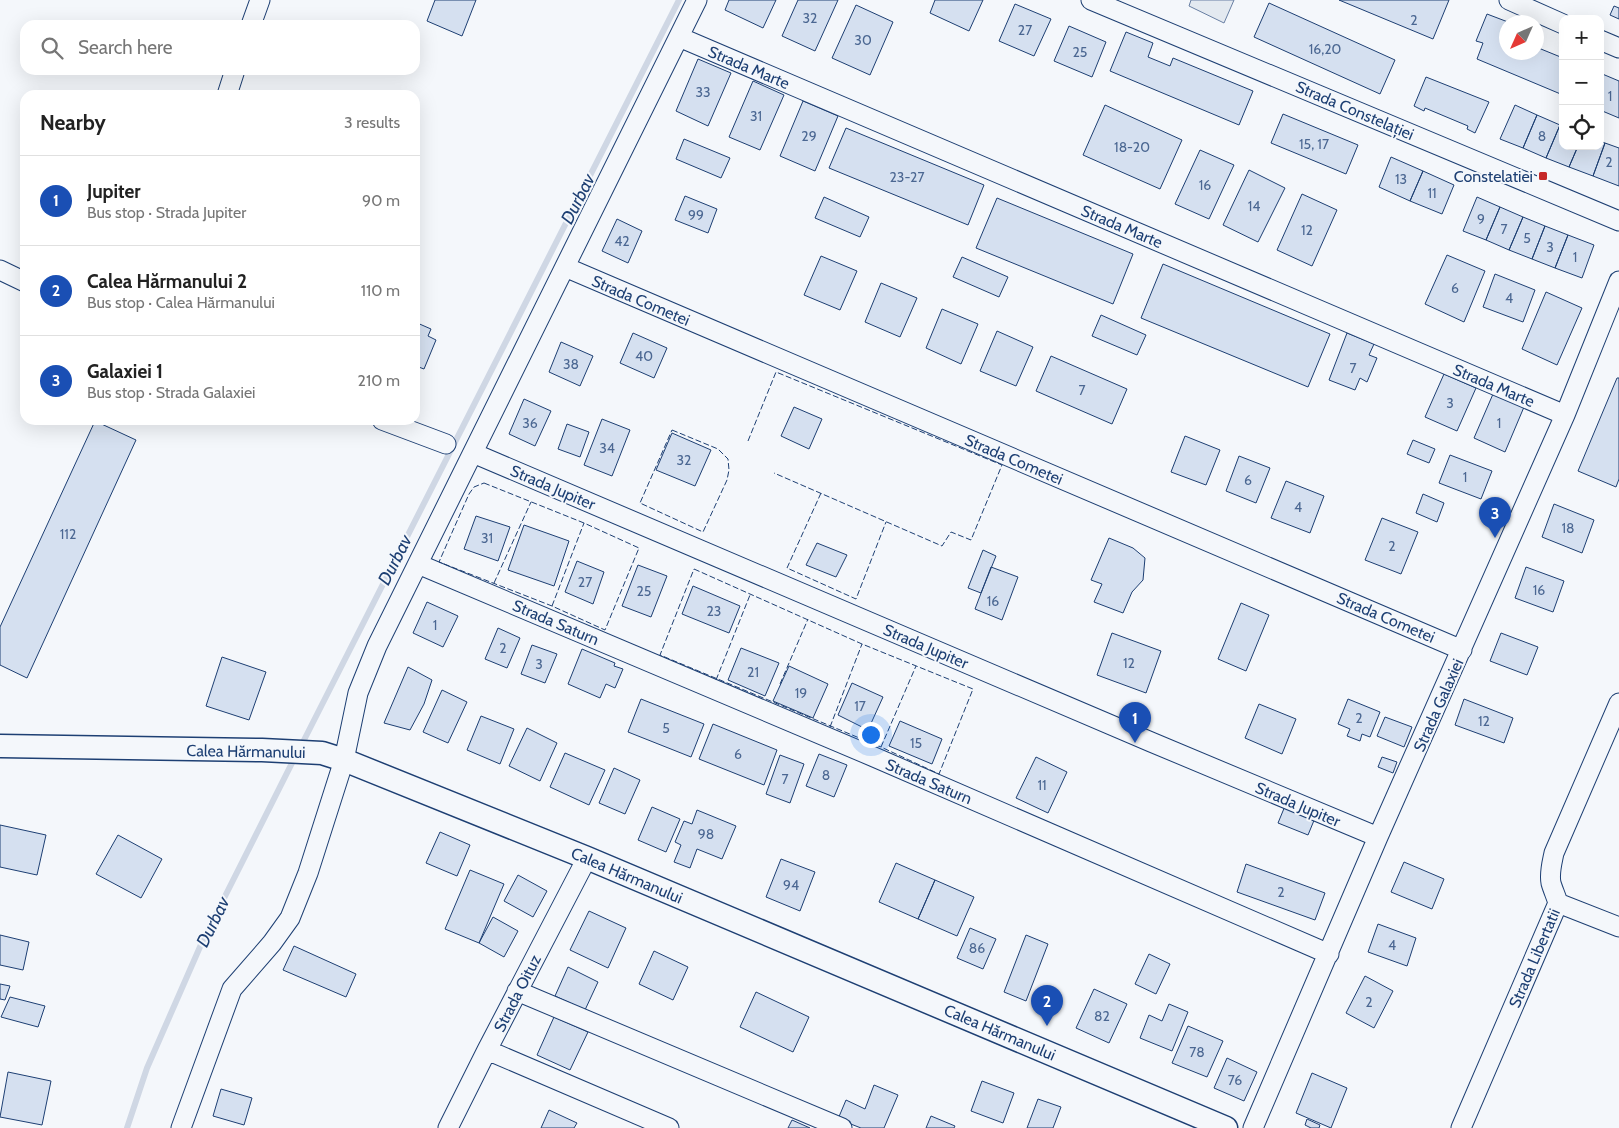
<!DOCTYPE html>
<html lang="en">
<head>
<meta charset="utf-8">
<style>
  :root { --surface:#fff; --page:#f6f6f6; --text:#222; --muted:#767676; --line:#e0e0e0; --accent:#7c3aed }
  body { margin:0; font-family:Cabin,sans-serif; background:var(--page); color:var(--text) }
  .controls { position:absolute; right:15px; top:15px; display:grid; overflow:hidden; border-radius:10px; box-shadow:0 5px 20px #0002 }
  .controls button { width:45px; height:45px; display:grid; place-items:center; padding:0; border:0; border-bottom:1px solid var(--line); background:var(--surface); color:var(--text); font:25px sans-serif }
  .compass { position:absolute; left:1499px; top:15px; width:45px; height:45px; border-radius:50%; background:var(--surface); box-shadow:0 5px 20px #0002; rotate:225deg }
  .you { position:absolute; left:870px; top:734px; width:18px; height:18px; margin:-12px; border:4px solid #fff; border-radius:50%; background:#1a73e8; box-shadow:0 0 0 8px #1a73e833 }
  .badge { display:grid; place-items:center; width:32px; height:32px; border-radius:50%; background:var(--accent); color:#fff; font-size:16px; font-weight:700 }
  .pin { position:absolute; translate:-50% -41px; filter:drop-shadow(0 1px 2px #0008) }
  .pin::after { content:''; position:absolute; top:26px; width:18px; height:15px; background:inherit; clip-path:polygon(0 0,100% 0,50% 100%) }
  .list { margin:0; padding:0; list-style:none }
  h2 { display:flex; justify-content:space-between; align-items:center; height:65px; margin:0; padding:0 20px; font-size:21px }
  h2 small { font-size:16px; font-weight:400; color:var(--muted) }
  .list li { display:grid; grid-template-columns:32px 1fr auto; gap:15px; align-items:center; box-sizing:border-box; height:90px; padding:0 20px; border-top:1px solid var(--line) }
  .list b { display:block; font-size:19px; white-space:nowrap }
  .list p { margin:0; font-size:16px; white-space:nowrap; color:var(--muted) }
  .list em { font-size:16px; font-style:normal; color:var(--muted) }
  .icon { flex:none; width:28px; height:28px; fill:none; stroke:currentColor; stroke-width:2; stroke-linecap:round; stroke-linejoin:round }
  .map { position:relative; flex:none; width:1619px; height:1128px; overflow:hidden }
  .search { position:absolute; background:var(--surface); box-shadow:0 5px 20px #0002; left:20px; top:20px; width:400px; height:55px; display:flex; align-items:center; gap:12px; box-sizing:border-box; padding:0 18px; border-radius:15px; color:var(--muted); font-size:19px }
  .panel { position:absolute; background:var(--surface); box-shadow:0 5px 20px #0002; left:20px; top:90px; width:400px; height:335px; border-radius:15px }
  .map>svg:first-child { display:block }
</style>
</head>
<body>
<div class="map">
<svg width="1619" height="1128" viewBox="0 0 1619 1128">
  <rect width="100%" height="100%" fill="#f4f7fb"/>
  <!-- green -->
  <path fill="#e3e9f0" stroke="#687fa3" d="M1191 0H1234L1224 23 1189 6Z"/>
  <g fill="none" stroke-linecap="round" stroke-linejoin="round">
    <!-- stream -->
    <path stroke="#cfd7e4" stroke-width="6" d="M300 748 679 0
      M127 1128 147 1068 203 940 295 757"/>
  </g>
  <!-- building -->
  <path fill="#d5e0f0" stroke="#1d3f73" d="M435 0H476L462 36 427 21Z
    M729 0H776L763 28 725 10Z
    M798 0H838L815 51 782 36Z
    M935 0H983L969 31 930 13Z
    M1339 0H1449L1433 39Z
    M1269 3 1395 60 1380 94 1254 37Z
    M1015 4 1051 19 1034 56 999 41Z
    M856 5 893 22 870 75 832 58Z
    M1614 6 1619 8V19L1610 15Z
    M1487 14 1508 22 1505 34 1506 35V52H1536V47L1563 58V95L1477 59 1483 43 1476 41Z
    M1069 26 1106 42 1092 77 1054 61Z
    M1126 32 1153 43 1148 57 1170 66 1173 58 1253 91 1239 125 1110 71Z
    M698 59 731 73 708 126 676 111Z
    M1600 73 1619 81V118L1600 110Z
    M1426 77 1489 102 1475 133 1467 129 1468 126 1425 108 1424 111 1414 106Z
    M753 81 784 95 760 150 729 137Z
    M803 101 838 116 815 171 780 156Z
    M1105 105 1182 140 1160 189 1083 155Z
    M1515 105 1537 115 1523 148 1500 139Z
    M1283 114 1358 145 1346 174 1271 143Z
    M1537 115 1560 125 1546 158 1523 148Z
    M1560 125 1563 126V146H1578L1569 167 1546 158Z
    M846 128 984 185 968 225 829 168Z
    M684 139 730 158 721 178 676 159Z
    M1600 141 1605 143 1593 176 1569 167 1578 146H1600Z
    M1605 143 1619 148V186L1593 176Z
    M1200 150 1234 165 1209 219 1175 204Z
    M1391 157 1423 171 1410 201 1379 187Z
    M1249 170 1285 188 1258 242 1223 225Z
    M1423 171 1454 185 1442 214 1410 201Z
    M1302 194 1337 210 1312 266 1277 250Z
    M685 196 717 209 708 233 675 220Z
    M824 197 869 217 860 237 815 218Z
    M1477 197 1500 207 1486 240 1463 231Z
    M997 198 1133 254 1113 304 976 248Z
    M1500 207 1523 217 1509 250 1486 240Z
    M1523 217 1545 226 1532 259 1509 250Z
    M617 219 642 231 628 263 602 251Z
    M1545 226 1568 235 1555 268 1532 259Z
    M1568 235 1594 245 1582 278 1555 268Z
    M1447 255 1485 271 1464 322 1425 304Z
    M821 256 857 271 840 310 804 295Z
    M962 257 1008 277 999 297 953 277Z
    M1163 264 1330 334 1308 387 1141 318Z
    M1495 274 1535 290 1523 322 1483 307Z
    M881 283 917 298 900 337 865 322Z
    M1546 292 1582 308 1557 365 1522 349Z
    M942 309 978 324 961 364 926 348Z
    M1101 315 1146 335 1137 355 1092 336Z
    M415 322 431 329 428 336 436 340 424 369 416 366 415 368Z
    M997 331 1033 347 1016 386 980 371Z
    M633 333 667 348 654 378 620 363Z
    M1347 333 1374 344 1369 355 1377 358 1367 382 1360 378 1355 390 1329 380Z
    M561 342 593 356 580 386 549 372Z
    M1051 356 1127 389 1112 424 1036 391Z
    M1444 374 1476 388 1457 431 1425 417Z
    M1617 378H1619V479L1616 487 1578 471Z
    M1493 394 1524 407 1505 452 1474 438Z
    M524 399 551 411 535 446 509 434Z
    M794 407 822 419 809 449 781 436Z
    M602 419 630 430 612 476 584 465Z
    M95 421 136 440 27 678 0 665V627Z
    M567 424 589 432 580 457 558 449Z
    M672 433 711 450 695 486 656 470Z
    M1185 436 1220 450 1206 485 1171 472Z
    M1413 440 1435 449 1429 463 1407 454Z
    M1450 455 1492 471 1481 499 1439 483Z
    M1239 456 1270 468 1256 503 1226 491Z
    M1286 481 1324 496 1310 533 1271 518Z
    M1423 494 1444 503 1437 522 1416 513Z
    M1554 504 1594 520 1582 553 1542 537Z
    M476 516 510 527 498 561 464 549Z
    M1382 518 1418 532 1401 574 1365 560Z
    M524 525 569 541 554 586 508 570Z
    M1109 538 1133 548 1145 558 1143 580 1132 592 1123 613 1094 602 1102 584 1091 580Z
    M817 543 847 555 836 577 806 565Z
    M983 550 996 556 981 593 968 588Z
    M577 561 604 572 593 604 565 592Z
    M638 565 667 576 651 617 622 606Z
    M991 567 1018 577 1002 620 975 609Z
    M1526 567 1564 581 1553 612 1515 598Z
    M693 586 740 606 729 633 682 614Z
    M427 602 458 616 443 647 413 633Z
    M1241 603 1269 615 1246 671 1218 659Z
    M498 628 520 638 507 668 485 659Z
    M1112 633 1161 651 1146 693 1097 675Z
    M1501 633 1538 647 1527 675 1490 661Z
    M532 645 557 654 545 683 521 674Z
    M741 648 779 663 765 696 728 680Z
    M582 649 615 663 614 666 623 669 615 688 606 684 600 698 568 684Z
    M222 657 266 672 249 720 206 706Z
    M789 666 828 684 813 718 773 701Z
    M408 667 432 680 424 704 410 730 384 723Z
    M852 683 883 697 868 730 838 715Z
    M442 690 467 702 448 743 423 732Z
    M641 699 704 724 691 757 628 732Z
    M1348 699 1380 712 1370 737 1362 734 1360 741 1347 736 1350 729 1338 724Z
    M1464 699 1513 718 1504 743 1455 725Z
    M1259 704 1296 719 1282 754 1245 738Z
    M481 716 514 729 500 764 467 750Z
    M1385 717 1412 727 1404 747 1377 736Z
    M900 721 942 739 932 764 889 746Z
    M713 724 777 750 764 785 699 759Z
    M527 728 557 743 540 781 509 766Z
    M565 753 605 770 589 805 550 787Z
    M819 754 847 765 834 797 806 786Z
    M780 755 804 764 790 803 766 794Z
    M1036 757 1067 772 1048 813 1016 798Z
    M1382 757 1397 762 1393 773 1378 767Z
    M614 768 640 780 625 814 599 803Z
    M1285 806 1315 818 1308 835 1278 823Z
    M652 807 680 819 666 852 638 840Z
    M697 810 736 826 722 859 697 849 690 868 674 862 681 845 675 842 684 821 692 824Z
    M0 825 46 835 37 875 0 867Z
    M440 832 470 845 457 876 426 863Z
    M118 835 162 859 141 898 96 874Z
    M781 859 815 872 800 911 766 897Z
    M1404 862 1444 879 1432 909 1391 892Z
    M896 863 935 880 918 919 879 902Z
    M1246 864 1325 893 1315 920 1237 892Z
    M470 870 504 884 479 943 445 929Z
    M518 875 547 891 533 917 504 901Z
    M935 880 974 897 957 936 918 919Z
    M589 911 626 928 608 968 570 950Z
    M493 917 518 931 504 957 479 943Z
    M1378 924 1416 938 1407 966 1368 952Z
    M970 928 996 939 983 969 957 958Z
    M0 935 29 942 23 970 0 965Z
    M1026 935 1048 944 1026 1001 1004 992Z
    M294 946 356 974 346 997 283 970Z
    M654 951 688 967 673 1000 639 984Z
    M1149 954 1170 964 1156 994 1135 984Z
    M568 967 598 982 585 1010 555 996Z
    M1365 976 1393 991 1374 1028 1346 1013Z
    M0 984 10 986 5 1000 0 999Z
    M1094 989 1127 1004 1109 1043 1076 1028Z
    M756 992 809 1017 793 1052 740 1027Z
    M10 997 45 1006 38 1027 1 1017Z
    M1169 1004 1188 1012 1172 1051 1140 1038 1149 1015 1162 1021Z
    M554 1017 588 1032 570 1070 537 1055Z
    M1188 1026 1223 1041 1207 1077 1172 1063Z
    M1227 1058 1257 1072 1244 1101 1214 1088Z
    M8 1072 51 1081 42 1125 0 1117Z
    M1312 1073 1347 1088 1331 1128 1296 1113Z
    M982 1081 1014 1093 1003 1123 971 1111Z
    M874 1085 898 1095 884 1128H861L838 1119 846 1100 865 1109Z
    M221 1089 252 1098 244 1125 213 1116Z
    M1038 1099 1061 1107 1053 1128H1027Z
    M549 1110 577 1123 574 1128H541Z
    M931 1116 955 1126 954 1128H926Z
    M1307 1119 1320 1125 1319 1128H1311L1305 1125Z
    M792 1120 810 1128H788Z"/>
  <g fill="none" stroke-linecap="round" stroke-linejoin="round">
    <defs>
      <path id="minor" d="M1091 0 1619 221
        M1509 0 1563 24
        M251 25 260 0
        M679 37 1565 415
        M1600 40 1619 48
        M227 95 235 70
        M565 267 1462 650
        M0 270 25 282
        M382 420 446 444
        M473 453 1151 742 1378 837
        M418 564 874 757 1329 954
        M1558 903 1619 927
        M517 991 842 1128
        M487 1050 669 1128
        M181 1128 232 989 272 943 290 918 308 873 344 760 358 693 377 646 697 0
        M448 1128 487 1050 587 858
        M1253 1128 1378 837 1565 415 1619 281
        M1461 1128 1558 903C1556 896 1553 890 1551 883 1549 873 1552 863 1554 853L1619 703"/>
      <path id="tertiary" d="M0 746 262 750 322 753 344 760 587 858 1226 1128"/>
    </defs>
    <!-- minor casing -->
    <use href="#minor" stroke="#1d3f73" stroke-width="21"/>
    <!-- tertiary casing -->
    <use href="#tertiary" stroke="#1d3f73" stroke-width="25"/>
    <!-- minor -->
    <use href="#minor" stroke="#f4f7fb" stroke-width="19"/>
    <!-- tertiary -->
    <use href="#tertiary" stroke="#f4f7fb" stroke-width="22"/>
    <!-- fence -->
    <path stroke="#1d3f73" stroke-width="1" stroke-dasharray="6 2.5" stroke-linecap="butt" d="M672 430 718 449 728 459 729 470 727 480 703 532 640 503Z
      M748 441 776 372 1002 465 971 540 951 532 942 546 774 473
      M484 483 584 523 639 548 605 630 552 606 439 562 469 494 474 487Z
      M821 493 787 568 856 599 886 522
      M694 569 862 644 973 689 939 774 881 747 660 655Z
      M494 583 531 502
      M552 606 584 523
      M716 680 750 595
      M780 684 808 619
      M830 727 862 644
      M881 747 916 666"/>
  </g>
  <!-- markers -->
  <rect fill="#c62828" stroke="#f4f7fb" stroke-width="2" x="1538" y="171" width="10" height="10" rx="2.5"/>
  <g text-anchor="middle" stroke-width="4" stroke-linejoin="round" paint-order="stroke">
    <!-- number labels -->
    <g font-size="14" fill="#4b6792">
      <text x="810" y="23">32</text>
      <text x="1414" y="25">2</text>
      <text x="1025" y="35">27</text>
      <text x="863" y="45">30</text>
      <text x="1325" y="54">16,20</text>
      <text x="1080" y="57">25</text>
      <text x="703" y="97">33</text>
      <text x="1610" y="101">1</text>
      <text x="756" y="121">31</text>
      <text x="809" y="141">29</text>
      <text x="1542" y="141">8</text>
      <text x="1314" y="149">15, 17</text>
      <text x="1132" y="152">18-20</text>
      <text x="1609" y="167">2</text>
      <text x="907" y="182">23-27</text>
      <text x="1401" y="184">13</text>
      <text x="1205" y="190">16</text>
      <text x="1432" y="198">11</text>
      <text x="1254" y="211">14</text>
      <text x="696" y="220">99</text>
      <text x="1481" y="224">9</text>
      <text x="1504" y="234">7</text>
      <text x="1307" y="235">12</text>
      <text x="1527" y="243">5</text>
      <text x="622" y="246">42</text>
      <text x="1550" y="252">3</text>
      <text x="1575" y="262">1</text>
      <text x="1455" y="293">6</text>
      <text x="1509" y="303">4</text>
      <text x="644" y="361">40</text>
      <text x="571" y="369">38</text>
      <text x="1353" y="373">7</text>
      <text x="1082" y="395">7</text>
      <text x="1450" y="408">3</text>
      <text x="530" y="428">36</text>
      <text x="1499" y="428">1</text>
      <text x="607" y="453">34</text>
      <text x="684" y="465">32</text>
      <text x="1465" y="482">1</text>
      <text x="1248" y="485">6</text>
      <text x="1298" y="512">4</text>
      <text x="1568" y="533">18</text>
      <text x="68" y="539">112</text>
      <text x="487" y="543">31</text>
      <text x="1392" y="551">2</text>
      <text x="585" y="587">27</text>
      <text x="1539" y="595">16</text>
      <text x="644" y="596">25</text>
      <text x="993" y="606">16</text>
      <text x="714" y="616">23</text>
      <text x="435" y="630">1</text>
      <text x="503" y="653">2</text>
      <text x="1129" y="668">12</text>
      <text x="539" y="669">3</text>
      <text x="753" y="677">21</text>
      <text x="801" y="698">19</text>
      <text x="860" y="711">17</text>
      <text x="1359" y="723">2</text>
      <text x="1484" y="726">12</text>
      <text x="666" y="733">5</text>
      <text x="916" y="748">15</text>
      <text x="738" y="759">6</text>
      <text x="826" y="780">8</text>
      <text x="785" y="784">7</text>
      <text x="1042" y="790">11</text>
      <text x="706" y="839">98</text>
      <text x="791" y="890">94</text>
      <text x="1281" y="897">2</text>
      <text x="1392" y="950">4</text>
      <text x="977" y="953">86</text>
      <text x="1369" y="1007">2</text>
      <text x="1102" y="1021">82</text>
      <text x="1197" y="1057">78</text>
      <text x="1235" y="1085">76</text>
    </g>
    <!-- street labels -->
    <g font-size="16" fill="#1d3f73" stroke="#f4f7fb">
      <text transform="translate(749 67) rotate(23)" y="6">Strada Marte</text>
      <text transform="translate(1355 110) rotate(23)" y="6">Strada Constelației</text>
      <text transform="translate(1122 226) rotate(23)" y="6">Strada Marte</text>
      <text transform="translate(641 300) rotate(23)" y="6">Strada Cometei</text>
      <text transform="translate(1494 385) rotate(23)" y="6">Strada Marte</text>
      <text transform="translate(1014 459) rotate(23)" y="6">Strada Cometei</text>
      <text transform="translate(553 487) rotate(23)" y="6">Strada Jupiter</text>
      <text transform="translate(1386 617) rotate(23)" y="6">Strada Cometei</text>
      <text transform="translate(556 622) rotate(23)" y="6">Strada Saturn</text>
      <text transform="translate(926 646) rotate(23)" y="6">Strada Jupiter</text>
      <text transform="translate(1438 705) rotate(-66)" y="6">Strada Galaxiei</text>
      <text transform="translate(246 751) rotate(1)" y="6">Calea Hărmanului</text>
      <text transform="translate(929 781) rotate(23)" y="6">Strada Saturn</text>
      <text transform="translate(1298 804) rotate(23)" y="6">Strada Jupiter</text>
      <text transform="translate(627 875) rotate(23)" y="6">Calea Hărmanului</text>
      <text transform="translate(1534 958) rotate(-67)" y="6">Strada Libertatii</text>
      <text transform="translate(517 993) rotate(-63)" y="6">Strada Oituz</text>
      <text transform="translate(1000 1032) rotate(23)" y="6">Calea Hărmanului</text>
    </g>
    <!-- poi labels -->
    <g font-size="16" fill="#1d3f73" stroke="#f4f7fb" text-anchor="end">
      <text x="1533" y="182">Constelatiei</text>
    </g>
    <!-- water labels -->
    <g font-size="18" font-style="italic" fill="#1d3f73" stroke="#f4f7fb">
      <text transform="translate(578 199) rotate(-63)" y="6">Durbav</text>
      <text transform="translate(395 560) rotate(-63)" y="6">Durbav</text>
      <text transform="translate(213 922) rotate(-64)" y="6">Durbav</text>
    </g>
  </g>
</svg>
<div class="controls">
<button>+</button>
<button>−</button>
<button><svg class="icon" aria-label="locate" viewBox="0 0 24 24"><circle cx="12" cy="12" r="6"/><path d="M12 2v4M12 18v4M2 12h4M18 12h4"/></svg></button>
</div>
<svg class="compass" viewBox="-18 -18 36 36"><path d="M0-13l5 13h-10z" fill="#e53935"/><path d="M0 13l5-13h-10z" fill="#767676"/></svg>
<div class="you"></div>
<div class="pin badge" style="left:1135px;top:743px;background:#1a4fb4">1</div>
<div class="pin badge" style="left:1047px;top:1026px;background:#1a4fb4">2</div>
<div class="pin badge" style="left:1495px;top:538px;background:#1a4fb4">3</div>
<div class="search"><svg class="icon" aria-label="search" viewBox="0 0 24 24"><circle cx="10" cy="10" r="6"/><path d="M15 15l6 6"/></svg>Search here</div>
<section class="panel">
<h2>Nearby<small>3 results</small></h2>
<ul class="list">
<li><span class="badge" style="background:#1a4fb4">1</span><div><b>Jupiter</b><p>Bus stop · Strada Jupiter</p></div><em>90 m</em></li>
<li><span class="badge" style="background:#1a4fb4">2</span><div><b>Calea Hărmanului 2</b><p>Bus stop · Calea Hărmanului</p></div><em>110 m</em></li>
<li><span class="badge" style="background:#1a4fb4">3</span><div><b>Galaxiei 1</b><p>Bus stop · Strada Galaxiei</p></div><em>210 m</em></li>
</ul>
</section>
</div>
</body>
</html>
